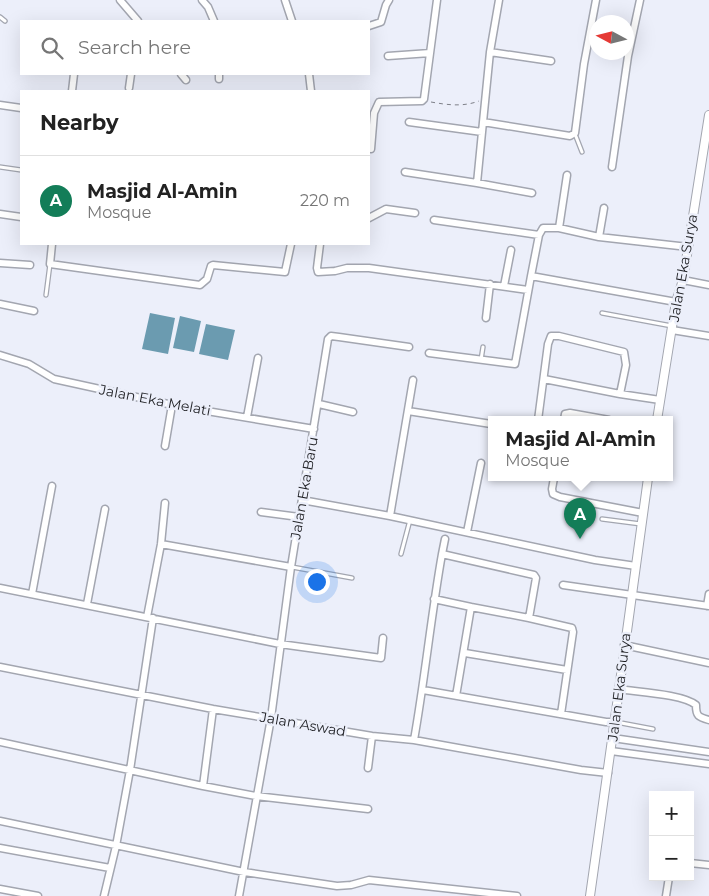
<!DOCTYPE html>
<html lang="en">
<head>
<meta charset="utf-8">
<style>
  :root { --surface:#fff; --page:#f6f6f6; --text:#222; --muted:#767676; --line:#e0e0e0; --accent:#137d58 }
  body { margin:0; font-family:Montserrat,sans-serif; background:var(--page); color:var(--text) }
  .controls { position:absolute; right:15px; bottom:15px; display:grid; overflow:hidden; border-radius:0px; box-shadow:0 5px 20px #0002 }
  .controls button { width:45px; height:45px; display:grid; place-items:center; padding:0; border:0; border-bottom:1px solid var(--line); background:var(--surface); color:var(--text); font:25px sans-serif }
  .compass { position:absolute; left:589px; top:15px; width:45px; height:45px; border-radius:50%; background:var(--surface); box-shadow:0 5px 20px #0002; rotate:277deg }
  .you { position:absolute; left:316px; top:581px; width:18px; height:18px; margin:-12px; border:4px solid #fff; border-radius:50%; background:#1a73e8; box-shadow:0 0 0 8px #1a73e833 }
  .badge { display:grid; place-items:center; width:32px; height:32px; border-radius:50%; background:var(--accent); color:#fff; font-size:16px; font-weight:700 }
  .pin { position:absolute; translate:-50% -41px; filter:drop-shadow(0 1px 2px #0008) }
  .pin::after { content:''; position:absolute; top:26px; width:18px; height:15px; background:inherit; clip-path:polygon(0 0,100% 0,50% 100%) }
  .popup { position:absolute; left:488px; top:416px; width:185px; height:65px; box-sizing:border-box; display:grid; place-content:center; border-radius:0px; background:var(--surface); filter:drop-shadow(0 1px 4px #0005); font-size:16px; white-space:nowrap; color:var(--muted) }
  .popup b { font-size:19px; color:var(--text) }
  .popup::after { content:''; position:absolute; left:50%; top:100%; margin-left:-10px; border:10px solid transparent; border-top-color:var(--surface) }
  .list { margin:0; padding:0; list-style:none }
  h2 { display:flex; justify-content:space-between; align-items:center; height:65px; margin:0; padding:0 20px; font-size:21px }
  h2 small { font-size:16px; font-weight:400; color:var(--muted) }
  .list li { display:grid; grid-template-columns:32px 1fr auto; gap:15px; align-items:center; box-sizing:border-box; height:90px; padding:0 20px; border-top:1px solid var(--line) }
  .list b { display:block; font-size:19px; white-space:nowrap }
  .list p { margin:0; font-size:16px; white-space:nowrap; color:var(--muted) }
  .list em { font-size:16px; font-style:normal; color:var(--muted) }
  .icon { flex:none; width:28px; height:28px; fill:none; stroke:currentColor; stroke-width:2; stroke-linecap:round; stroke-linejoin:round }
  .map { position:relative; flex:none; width:709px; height:896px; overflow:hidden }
  .search { position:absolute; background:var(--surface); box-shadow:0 5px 20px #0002; left:20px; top:20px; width:350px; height:55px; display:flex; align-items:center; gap:12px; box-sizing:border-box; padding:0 18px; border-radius:0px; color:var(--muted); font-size:19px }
  .panel { position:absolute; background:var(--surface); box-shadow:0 5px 20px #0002; left:20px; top:90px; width:350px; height:155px; border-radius:0px }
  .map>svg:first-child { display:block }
</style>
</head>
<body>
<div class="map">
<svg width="709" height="896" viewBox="0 0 709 896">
  <rect width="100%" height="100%" fill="#eceffa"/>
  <!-- water -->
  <path fill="#6b9bb0" d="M150 313 175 318 168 354 142 349Z
    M180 316 201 321 194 352 173 348Z
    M206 324 235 330 228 360 199 354Z"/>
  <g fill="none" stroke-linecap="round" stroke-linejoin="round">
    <defs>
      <path id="service" d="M0 17 5 21
        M575 134 582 152
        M0 167 21 170
        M46 295 50 264
        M602 313 672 326
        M481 360 483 347
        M602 519 641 524
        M401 554 410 520
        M292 567 352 578
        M616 722 653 729"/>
      <path id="minor" d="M120 0 138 21
        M202 0 208 7 214 21
        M285 0 292 21
        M499 0 490 52 483 122 570 136 575 133 584 64 596 0
        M369 26 381 22 386 5 389 0
        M490 52 551 61
        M388 56 430 53
        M181 74 186 80
        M309 74 311 91
        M219 79V74
        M129 88 131 74
        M72 91 74 74
        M0 105 21 108
        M409 122 482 132
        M371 149 374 113 379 102 422 101 424 99 437 0
        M612 167 628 56 640 0
        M405 172 477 183 532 193
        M477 183 483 122
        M0 214 21 217
        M369 218 386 209 415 213
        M434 220 539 235
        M559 228 567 175
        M599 237 604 208
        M52 244 50 264 200 285 207 279 211 266 213 265 285 272 291 244
        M320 244 317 268 318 272 335 271 347 268H369L528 290
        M0 263 30 265
        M531 276 676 302
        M683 280 709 285
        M504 286 511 250
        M0 304 34 311
        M486 318 490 284
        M672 330 709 336
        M429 353 515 364 531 276 539 235 543 228H559L599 237 688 247
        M0 355 29 364 54 379 177 406 314 429
        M544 379 620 394 660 400
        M319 404 353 412
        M408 411 491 424
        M247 417 258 358
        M538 420 548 344 551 336H559L624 352 626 365 620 394
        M564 420 565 414 570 413 609 420
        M165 446 172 405
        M554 478 552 489 553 494 560 497 643 513
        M302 500 390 516 595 560 636 566
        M261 512 299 517
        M390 516 413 380
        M467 532 481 463
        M161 544 291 567
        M442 554 445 539
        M563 585 709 606
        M0 588 280 644 381 658 383 638
        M32 594 52 486
        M434 599 471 607
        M87 604 105 509
        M707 606 709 594
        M147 617 161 544 165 503
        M624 645 709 663
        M465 653 567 670
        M0 667 213 709 372 736 414 740 581 770 608 773
        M619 689C637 692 683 694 696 705 696 716 698 717 709 720
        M423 690 606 722H616
        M456 696 471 607 529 618 572 628 573 632 561 714
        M613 738 709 752
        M414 740C425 678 431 616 442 554L534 575 536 578 529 618
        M0 742 203 786 256 796 368 809
        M611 751 709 764
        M368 768 372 736
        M203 786 213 709
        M0 821 244 872 337 886 351 885 369 880 517 896
        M0 848 110 868
        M690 863 709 865
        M0 889 38 896
        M104 896 116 846 130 770 153 618
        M239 896 271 718 291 567 328 339 331 336 339 337 409 347
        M666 896 669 877"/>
      <path id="tertiary" d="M657 420 676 302 683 280 709 115
        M590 896C610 757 629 617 648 478"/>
    </defs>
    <!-- service casing -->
    <use href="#service" stroke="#a3a6b0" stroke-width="5.5"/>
    <!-- minor casing -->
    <use href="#minor" stroke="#a3a6b0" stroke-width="9"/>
    <!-- tertiary casing -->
    <use href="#tertiary" stroke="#a3a6b0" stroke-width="10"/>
    <!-- path -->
    <path stroke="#7e8088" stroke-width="1" stroke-dasharray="4 4" stroke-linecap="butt" d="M431 102C448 105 463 107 479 101"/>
    <!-- service -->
    <use href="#service" stroke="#fff" stroke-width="3"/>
    <!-- minor -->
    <use href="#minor" stroke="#fff" stroke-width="6"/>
    <!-- tertiary -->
    <use href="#tertiary" stroke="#fff" stroke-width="8"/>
  </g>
  <g text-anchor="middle" stroke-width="5" stroke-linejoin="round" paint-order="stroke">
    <!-- street labels -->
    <g font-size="14" fill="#1e1f23" stroke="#eceffa">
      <text transform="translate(683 268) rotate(-80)" y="5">Jalan Eka Surya</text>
      <text transform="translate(155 400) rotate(11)" y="5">Jalan Eka Melati</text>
      <text transform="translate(304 488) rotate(-80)" y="5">Jalan Eka Baru</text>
      <text transform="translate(619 687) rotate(-83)" y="5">Jalan Eka Surya</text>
      <text transform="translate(303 724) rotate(10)" y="5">Jalan Aswad</text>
    </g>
  </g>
</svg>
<div class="controls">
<button>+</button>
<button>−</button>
</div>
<svg class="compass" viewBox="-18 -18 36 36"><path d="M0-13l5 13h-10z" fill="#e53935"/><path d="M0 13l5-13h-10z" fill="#767676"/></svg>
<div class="you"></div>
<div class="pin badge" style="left:580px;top:539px">A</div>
<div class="popup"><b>Masjid Al-Amin</b>Mosque</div>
<div class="search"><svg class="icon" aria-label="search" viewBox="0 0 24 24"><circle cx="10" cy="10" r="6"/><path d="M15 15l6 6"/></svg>Search here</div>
<section class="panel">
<h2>Nearby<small></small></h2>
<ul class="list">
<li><span class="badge">A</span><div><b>Masjid Al-Amin</b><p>Mosque</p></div><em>220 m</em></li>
</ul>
</section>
</div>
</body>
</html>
